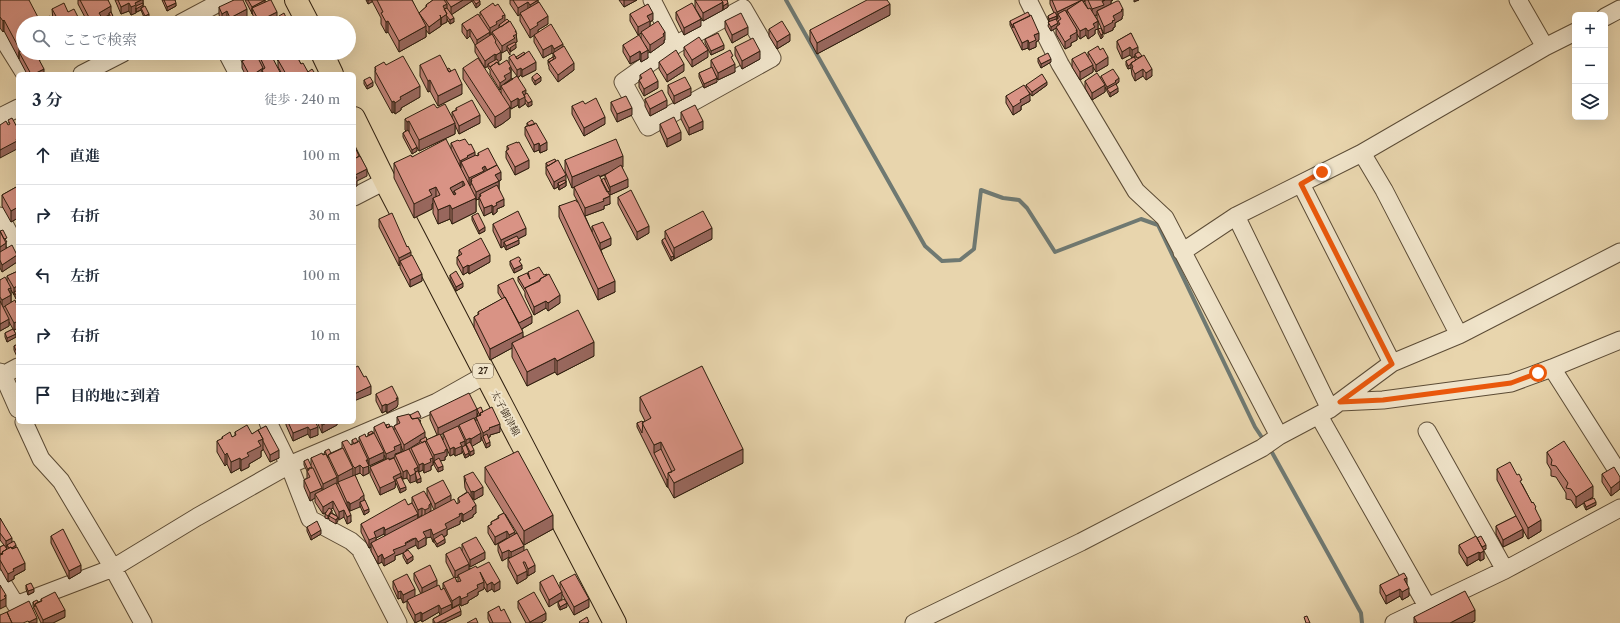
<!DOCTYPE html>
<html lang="ja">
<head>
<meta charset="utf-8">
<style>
  :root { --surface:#fff; --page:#f2f2f3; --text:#1f2937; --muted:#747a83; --line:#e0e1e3 }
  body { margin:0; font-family:"Libre Caslon Text","Noto Serif JP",serif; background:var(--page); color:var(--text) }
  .controls { position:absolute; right:12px; top:12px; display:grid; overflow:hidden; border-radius:6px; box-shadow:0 4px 16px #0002 }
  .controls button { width:36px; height:36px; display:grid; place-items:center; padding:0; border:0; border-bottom:1px solid var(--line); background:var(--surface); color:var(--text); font:20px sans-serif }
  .stop { position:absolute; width:12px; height:12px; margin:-9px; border:3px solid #ea580c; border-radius:50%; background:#fff }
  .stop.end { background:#ea580c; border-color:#fff; box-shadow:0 1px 4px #0008 }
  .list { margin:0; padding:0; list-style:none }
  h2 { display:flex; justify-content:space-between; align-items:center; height:52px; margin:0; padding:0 16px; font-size:17px }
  h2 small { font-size:13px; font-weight:400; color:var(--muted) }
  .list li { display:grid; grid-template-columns:26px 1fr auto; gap:12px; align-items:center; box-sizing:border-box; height:60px; padding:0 16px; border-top:1px solid var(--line) }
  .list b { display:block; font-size:15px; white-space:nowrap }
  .list em { font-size:13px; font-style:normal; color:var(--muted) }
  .icon { flex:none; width:22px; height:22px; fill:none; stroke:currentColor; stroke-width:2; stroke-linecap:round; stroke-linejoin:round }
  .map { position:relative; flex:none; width:1620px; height:623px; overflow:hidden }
  .search { position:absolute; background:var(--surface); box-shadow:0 4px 16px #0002; left:16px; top:16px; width:340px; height:44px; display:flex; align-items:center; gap:10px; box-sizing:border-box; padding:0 14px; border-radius:22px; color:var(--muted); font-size:15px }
  .panel { position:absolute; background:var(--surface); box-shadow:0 4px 16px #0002; left:16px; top:72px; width:340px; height:352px; border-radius:6px }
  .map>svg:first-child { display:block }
</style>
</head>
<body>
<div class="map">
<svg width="1620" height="623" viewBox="0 0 1620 623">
  <rect width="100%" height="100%" fill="#e8d5ad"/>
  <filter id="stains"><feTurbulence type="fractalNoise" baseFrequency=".005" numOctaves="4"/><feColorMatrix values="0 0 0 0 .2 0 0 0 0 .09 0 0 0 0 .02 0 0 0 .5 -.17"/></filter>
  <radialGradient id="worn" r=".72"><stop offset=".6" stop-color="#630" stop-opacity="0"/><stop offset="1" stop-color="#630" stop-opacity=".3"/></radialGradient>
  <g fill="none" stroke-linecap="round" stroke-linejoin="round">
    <!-- stream -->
    <path stroke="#6f7972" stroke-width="4" d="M786 0 925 246 942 261 960 260 974 249 981 190 1003 198 1019 200 1027 208 1055 252 1141 219 1158 225 1255 427 1265 442
      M1269 447 1361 613 1362 623"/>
    <defs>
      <path id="minor" d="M652 0 675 45
        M1028 0 1060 64 1136 191 1165 218 1279 436
        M1518 0 1545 47
        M743 8 772 58 648 127 623 82 675 45Z
        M1605 17 1620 9
        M181 23 224 0
        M0 34 25 74
        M227 53 238 74
        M82 74 123 53
        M0 117 18 108
        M1362 153 1384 190 1459 335
        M1301 184 1392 363
        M354 197 385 181
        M0 216 18 250
        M1236 216 1330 409
        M1182 252 1236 216 1362 153 1545 47 1575 32
        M1552 368 1620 475
        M0 372 3 375 18 409
        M3 375 18 367
        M1340 402 1383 400 1511 383 1552 368 1620 340
        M1319 416 1427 606
        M24 422 41 459 61 481 113 568 143 623
        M268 422 289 465 310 519 351 541 360 549 398 623
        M1427 431 1505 570
        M0 579 16 605 113 568 197 517 289 465 437 402 485 375
        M914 623 1081 542 1262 448 1279 436 1330 409 1392 363 1459 335 1620 252
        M1394 623 1505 570 1620 508"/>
      <path id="major" d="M296 0 308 23
        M322 53 332 74
        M354 118 385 181 615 623"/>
    </defs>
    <!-- minor casing -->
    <use href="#minor" stroke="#5c4c36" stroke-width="19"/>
    <!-- major casing -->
    <use href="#major" stroke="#2e1e0e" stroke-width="24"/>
    <!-- minor -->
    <use href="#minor" stroke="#f0e4ca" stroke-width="17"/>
    <!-- major -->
    <use href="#major" stroke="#e8d5ad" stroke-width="22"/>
  </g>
  <!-- wall -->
  <path fill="#bb7e72" stroke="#2e1e0e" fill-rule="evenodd" d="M0 0 52 53V54L39 60 44 74H27L4 31 3 32 0 28Z
    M78 0H108L111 12 116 23H111L109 17V15L102 19 105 23H88L78 4Z
    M115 0H143V6L149 18 145 20 141 10 131 15 129 11 121 14Z
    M162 0H175L176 6 167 11Z
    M245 0H265V2L277 19 270 23H257Z
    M366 0H412L419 15V13L426 7V5L433 0H480H479L480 5 476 8 472 1 451 15 454 22 450 24 447 19V22L441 25V24V26L429 34 426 30V37L399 52 388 32 386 33 381 24V18L372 1 368 4Z
    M510 0H538V2L548 24 538 30V32L563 47 574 70 558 82 549 69V67L548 64V60L553 57V54L552 53 543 58 534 42V35L530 38 520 21V14L518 16 510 4Z
    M619 0H637L624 7Z
    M695 0H727L728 7 723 10V9V10L703 21 695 8Z
    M1050 0H1113L1111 1V4L1123 16 1122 17V19L1115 23V27L1113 28V30L1104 34 1098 21V29L1095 30V34L1088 39 1086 35 1080 39 1077 34V40L1071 43V46L1065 49 1056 34V28L1051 31 1048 26 1049 22 1048 19V16L1054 13 1050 4ZM1085 1V3L1088 9 1083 2ZM1094 15H1097V19L1098 21Z
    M219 7 247 17 235 23H229L227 19 222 21 219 15Z
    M52 9 68 12 81 23H46V18L53 21Z
    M480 12 505 21 516 34 517 42 515 43 516 48 510 52V55L507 50 501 53V60L498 61 499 65 509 64V57H516L536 70 522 77 521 75 518 78 526 94 532 105 528 107 525 103V104L519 108 518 105 511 109 510 107V118L502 124 495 128 463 79V68L501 94V89L500 90 490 74V70L488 68V66L485 68 475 52V45L470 36 467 39 462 32V24L480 16ZM511 68 517 76 513 79H511Z
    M676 12 701 26 684 35 676 19Z
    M630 14 653 20 650 22V27L665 40H664V43L650 53 645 45 648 58 641 62 640 59 630 64 623 52V45L641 39V33L638 35 630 21Z
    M890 15 817 54 810 41V30Z
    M725 21 748 34 732 43 725 29Z
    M1010 21 1039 40 1036 42V47L1029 50 1028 48 1022 50 1010 25Z
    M769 29 790 41 777 49 769 36Z
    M1098 29 1103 37 1101 39 1098 33Z
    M1131 33 1138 52 1152 76 1146 80 1143 76 1135 81 1132 75 1131 68 1128 69 1126 65V61L1135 58V56L1132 58 1130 55 1122 59 1117 48V41Z
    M705 39 724 49 711 55 705 43Z
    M684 47 708 57 692 67 684 55Z
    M735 47 760 59 742 69 735 55Z
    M1088 52 1108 65 1096 72 1093 67V72L1080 80 1072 67V59L1088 57Z
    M243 53H270L280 74H245L242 68V61L246 59Z
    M273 53H300L296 55 301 64 308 72 314 74H282L278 67V61Z
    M1038 58 1051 62 1041 68 1038 62Z
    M711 60 733 61 735 72 718 80 714 72 717 82 704 88 699 77V73L711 68Z
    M659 62 684 71 667 82 659 69Z
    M386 65 420 97 401 108V110L395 114 394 112 392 113 375 82V67Z
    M420 65 447 69 462 94 438 106 430 91 428 92 420 76Z
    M640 75 658 88 644 96 639 87V80L640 79Z
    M1101 76 1119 82 1116 84 1118 92 1110 97 1105 87V92L1092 100 1085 88V81L1101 78Z
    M532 77 541 81 535 85 532 80Z
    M364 80 373 86 367 89 364 84Z
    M668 85 691 95 674 104 668 93Z
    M1026 85H1047L1032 96 1028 91 1030 101 1021 106V110L1013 115 1006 103V96L1026 88Z
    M645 99 667 107 650 116 645 106Z
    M611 102 632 115 617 122 611 110Z
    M572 106 605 124 584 136 572 114Z
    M437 108 452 118V112L456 110V108L480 123 459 134 455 125V134L419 151 413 141 417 151 412 154 403 137V133L406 131 405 130V119Z
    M681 112 703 129 689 135 681 119Z
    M527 123 547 150 540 153 539 150 534 152 525 135V127L527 126Z
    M660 124 681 140 667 147 660 131Z
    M459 141 475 156H477L478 155V153L497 166 501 180 499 181V189L504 206 497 209V212L493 215 492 212 484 216 479 205V199L476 200V199V212L452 224 450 219 438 224 433 213V203L432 204V209L414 218 394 178V163L412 157 451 149V143Z
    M507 146 529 168 515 175 506 158V151L507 150Z
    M565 160 623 167H622L628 187 610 195V194V195H609L610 204 604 206V209L585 216 592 232V226L611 245 601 250 615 292 598 300 559 217V206L578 202 574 195V187L572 188 565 171ZM605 175V180H601L600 177Z
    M546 163 566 181V186L559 190 558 187 554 189 546 174Z
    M18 186V218L11 222 2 206V195Z
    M618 197 649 233 637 240 618 204Z
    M472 216 485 231 479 234 472 220Z
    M379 219 411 255 422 281 410 287 400 268V265L399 266 379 227Z
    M493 224 526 235 518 239 519 244 506 250 504 246 501 248 493 231Z
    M0 231 7 242H6V248L17 262 2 272 0 268Z
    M665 231 712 239 674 259V258V259L671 261 662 243V240L665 239Z
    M459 250 490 262 469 274 468 272 463 275 457 264V257L459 255Z
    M510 261 521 264 522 269 514 273 510 265Z
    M18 271V298L16 299 14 295 11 290V302L16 303 18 302V337L17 335V329L14 330 16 337 7 342 5 337V333L13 329 9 322V326L0 331V280L7 281V276Z
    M528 272 544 275 560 303 548 311 546 308 534 315 525 296V292L518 281V277L528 274Z
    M450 275 463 287 456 291 450 279Z
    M498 285 532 323 522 329 523 337 594 356 557 375 555 372 527 386 512 357V348L490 360 474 327V317L478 315V312L502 299 498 293Z
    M18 344V359L14 350V346Z
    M376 394 398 405 397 406V407L387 413 386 411 382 413 376 401Z
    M640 397 743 463 674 498 668 487H667L637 427V423L643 422 645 421 640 411Z
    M477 409 483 412 500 432 490 435V437H488L490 446 486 448 481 437V441L472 446 474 454 470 456 469 454V456L465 458 462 451V453L455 456 454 454 450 456 447 449V456L445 457V460L440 461 443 470 438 472 434 465V462V463L433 462V465L431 466V470L424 473 423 470 419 472 418 470 421 482 417 483 416 480 410 483 407 478 403 479 401 476 406 490 400 493 396 483H395V488L380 495 370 474V467L386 459 384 455V459L369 466 368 464 369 473 363 476 360 473 355 475 369 512 364 515 360 506 350 511 349 509 351 522 347 524 344 517 338 519 336 524 329 520V518L328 519 325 518V514L327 512 323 514 315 502V498L310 501 304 487V480L307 478V471L304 465V461L311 465V458L324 454 325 451 331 453 342 448V442L351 445 352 444V440L358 442 359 441V437H366L368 436V433H374V427L386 425 390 426 394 430V426L397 424V417L410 415 421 421H420L425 437 427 440 437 435 430 419V412ZM477 413 478 416 476 417V421L474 418 477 417ZM443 433V440L440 434ZM401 446 403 451 395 455V454L401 452ZM333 508 337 516 332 513 331 510Z
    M286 422H315L318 435 310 438 308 434 293 441 286 425Z
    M317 422H337V425L322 433Z
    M266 426 279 458 270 462 263 449V450L261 451V457L249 464V467L241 471 240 468 231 473 227 464 225 466 217 452V441L222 439V437H232L235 436V432L252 434Z
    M1547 452 1593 497 1587 501 1596 505 1586 510 1584 506V503L1576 508 1571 500 1566 499V493L1556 477 1551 476V470L1547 463Z
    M485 467 553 529 524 545 519 537 524 551 535 572 528 576 527 574V578L517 584 508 567V559L510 558 509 557 502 561 498 551V544L507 538 495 545 488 533V526L491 525V522L498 518V516L504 513 485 482ZM505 514 517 533 515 534Z
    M1497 469 1522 484 1536 511 1541 531 1528 539 1523 530V537L1503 547 1496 534V526L1516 516 1497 480Z
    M1602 474 1620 477V489L1611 496 1602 482Z
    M464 476 483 495 474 500 473 498 472 499 476 513 473 515V517L463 522 462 520 460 521V524L447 530V535L444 537 445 543 437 547 434 542H433L431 537 426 538V545L418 549 416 545 406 550 413 560 407 564 403 557V553L395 556V560L384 566 382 562 378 564 371 551V547L369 548 361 532V524L408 505 412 503V497L431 511 429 512V513L434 510 427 495V488L457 504H458V498L467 492 465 488ZM384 534 385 536 376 541V538Z
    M0 518 12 542 16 547 25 570 14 576V579L8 582 0 568V547L4 545 0 540Z
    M307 527 321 534 311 540 307 531Z
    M51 536 81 572 69 579 51 543Z
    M1477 538 1486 549 1483 550 1484 559 1480 561 1479 559 1467 566 1459 553V545Z
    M462 544 485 559 470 567 469 565V569L477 568 500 589 494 592 492 589 487 592 484 587V589L478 592V595L468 601V603L461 606 460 604 452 608V609L461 615 444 623H433V619L440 615 439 612 422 622 421 620 415 623 407 608V601L403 603 401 598 398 599 393 588V581L415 597 421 594 414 580V573L437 586 441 590 443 589V583L454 578 446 562V554L462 551ZM458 577V582H457L455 578Z
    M540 582 560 588V582L589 607 574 615 562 594 549 607 540 590Z
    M1407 584 1409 596 1402 600 1400 596 1386 604 1380 593V585Z
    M26 585 34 592 28 595 26 589Z
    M41 599 65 617 53 623H41L33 606V602H38L41 601Z
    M518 601 546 620 541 623H526L518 608Z
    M558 602 567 607 560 610 558 606Z
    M501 611 511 623H490L488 619V612Z
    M1414 617 1475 621 1471 623H1414Z"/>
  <!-- shaded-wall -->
  <path fill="#98675d" stroke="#2e1e0e" d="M141 0H143V9L141 8V10L136 12V8V13L131 15V7L135 3Z
    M265 0V8H252V14V7Z
    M368 0H372V2L368 4Z
    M463 0H472V1L451 15V7Z
    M538 0V7L530 13V5Z
    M624 0H637L624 7Z
    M1082 0H1085V1L1067 10V15L1058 14V19H1057V12Z
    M1105 0H1113L1111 1V4L1097 11V15L1092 16V9Z
    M1134 0H1139L1134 2Z
    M480 1V5L476 8V4Z
    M528 2V9L518 16V8Z
    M723 2V10L703 21V13Z
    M129 3V11L121 14V7Z
    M176 3V6L167 11V7Z
    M728 3V7L723 10V6Z
    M447 4V11L443 14V6Z
    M890 4V15L817 54V43Z
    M111 6V14L109 13V15L99 20V13Z
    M247 9V17L235 23H230V18Z
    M1123 9V16L1122 17V19L1115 23V27L1113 28V30L1104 34V27L1113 16Z
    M227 11V19L222 21V14Z
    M277 12V19L270 23H259V21Z
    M653 13V20L650 22V28L638 35V27L647 16Z
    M149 14V18L145 20V16Z
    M447 14V22L441 25V18Z
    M505 15V22L499 25V28L492 32V34L490 36V28L502 16Z
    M548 16V24L538 30V33L530 38V30L537 23Z
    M1057 16V19L1049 23V19Z
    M441 18V26L429 34V27Z
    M454 18V22L450 24V20Z
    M701 19V26L684 35V28Z
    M4 20V31L3 32V21Z
    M388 21V32L386 33V22Z
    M1098 21V29L1095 30V34L1088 39V31L1093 24Z
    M1058 23V27L1051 31V27Z
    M426 26V37L399 52V41Z
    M748 27V34L732 43V35Z
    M1086 28V35L1080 39V31Z
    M470 29V36L467 39V31Z
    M1076 30H1077V40L1071 43V46L1065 49V42Z
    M515 31H516L517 42 515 43 516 44V48L510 52V48L507 46V50L502 53V46L513 36Z
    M490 32V39L477 48V40Z
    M665 32V40H664V43L650 53V45Z
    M1039 33V40L1036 42V47L1029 50V43L1034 35Z
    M790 34V41L777 49V42Z
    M1103 34V37L1101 39V35Z
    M1028 40V48L1022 50V43Z
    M563 44V51L554 57V49Z
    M552 45V53L543 58V50Z
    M724 45V49L711 55V51Z
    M23 46V53L19 52V59V48Z
    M1130 47V55L1122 59V52Z
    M1138 47V54H1135V56L1132 58V50Z
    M648 50V58L641 62V54Z
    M708 50V57L692 67V60Z
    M640 51V59L630 64V57Z
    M760 51V59L742 69V61Z
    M501 52V60L496 63V55Z
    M39 53H52V54L36 62V54Z
    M84 53H89V54L84 57Z
    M251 53H257V54L246 59V55Z
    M280 53H282V59L278 60V61V54Z
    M287 53H300L283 63V55Z
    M495 54V61L488 64V66L485 68V61Z
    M1108 57V65L1096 72V65Z
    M1051 59V62L1041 68V64Z
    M536 62V70L522 77V70Z
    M574 63V70L558 82V75Z
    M684 64V71L667 82V75Z
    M735 64V72L718 80V73Z
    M1131 64V68L1128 69V66Z
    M1093 65V72L1080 80V72Z
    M511 67V79L504 87 501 86V89L500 90V83L509 68Z
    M263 68V72L262 70V74H254Z
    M521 68V75L517 78V70Z
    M44 69V74H34Z
    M1143 69V76L1135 81V74Z
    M1152 69V76L1146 80V73Z
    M541 77V81L535 85V81Z
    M717 78V82L704 88V84Z
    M1119 78V82L1116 84V86L1107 89V87Z
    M430 80V91L428 92V81Z
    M658 81V88L644 96V89Z
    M373 82V86L367 89V86Z
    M1047 82V85L1032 96V92Z
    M462 84V94L438 106V96Z
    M1105 85V92L1092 100V93Z
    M420 86V97L401 108V110L395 114V103L400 97Z
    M691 88V95L674 104V96Z
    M1118 88V92L1110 97V93Z
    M526 90 525 104 519 108V100L522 92Z
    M1030 94V101L1021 106V110L1013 115V107L1020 100Z
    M518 98V105L511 109V102Z
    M667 100V107L650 116V109Z
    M394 101V112L392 113V102Z
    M532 101V105L528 107V103Z
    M510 107V118L502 124 495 128V117Z
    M632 108V115L617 122V114Z
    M480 115V123L459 134V126Z
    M605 117V124L584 136V128Z
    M409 121V132L407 133V122Z
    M703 121V129L689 135V128Z
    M455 123V134L419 151V140Z
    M681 132V140L667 147V139Z
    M18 137V145H17V149L0 158V150Z
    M547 142V150L540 153V146Z
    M539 143V150L534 152V145Z
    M417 147V151L412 154V150Z
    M475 152V159L461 162V168L460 169V161L467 156Z
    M623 156V167L572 188V177Z
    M529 160V168L515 175V167Z
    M485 166V174L471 179V185L469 186V178Z
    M367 169V176L357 181V186L354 187V179L355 175Z
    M501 172V180L495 183V175Z
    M566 175V182L558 183V187L554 189V182Z
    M628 179V187L610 195V187Z
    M463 181V195L456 194 454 191V200L450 188Z
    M499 181V189L481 197 480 194V198L479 197V199L476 200V192Z
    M566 182V186L559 190V186Z
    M436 187V201L433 198V203L432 204V209L414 218V204L429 190Z
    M610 196V204L604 206V209L585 216V208Z
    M476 198V212L452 224V209Z
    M504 199V206L497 209V212L493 215V207L496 203Z
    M450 205V219L438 224V210Z
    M492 205V212L484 216V208Z
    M18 207V218L11 222V211Z
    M649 226V233L637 240V232Z
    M485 227V231L479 234V231Z
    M526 228V235L506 245 504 242V246L501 248V240Z
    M712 228V239L674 259V248Z
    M611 238V245L600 250V243Z
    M519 240V244L506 250V246Z
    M6 243V251L0 254V247Z
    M411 252V259L400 261V265L399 266V258Z
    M17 255V262L2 272V265Z
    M490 255V262L469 274V266Z
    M674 256V259L671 261V257Z
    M468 265V272L463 275V268Z
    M522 265V269L514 273V269Z
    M422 274V281L410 287V280Z
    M615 281V292L598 300V289Z
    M463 283V287L456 291V287Z
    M18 285V292H14V295V288Z
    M11 288V295L8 289Z
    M18 294V298L16 299V295Z
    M11 295V303L2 308V300Z
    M560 295V303L548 311V303Z
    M546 301V308L534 315V307Z
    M532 316V323L518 331V323Z
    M9 319V326L0 331V324Z
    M18 321V328L14 330V323Z
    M523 332V343H512V348L490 360V349Z
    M16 334V337L7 342V338Z
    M594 342V356L557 375V361Z
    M555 358V372L527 386V372Z
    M371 386V394L354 401V394Z
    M396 398H398V405L397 406V407L387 413V405Z
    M386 404V411L382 413V406Z
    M477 409V417L438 436V428Z
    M329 422H337V425L322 433V425Z
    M500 424V432L490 435V437L484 439 483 437V433L489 428Z
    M308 427V434L293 441V433Z
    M318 427V435L310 438V430Z
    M425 432V439L420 440V442L404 452V445Z
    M481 433V441L471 447V439Z
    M470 438V445L466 444V447V440Z
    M263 439V450L261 451V457L249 464V467L241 471V460L258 441Z
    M465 441V448L462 447V453L455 456V449L460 443Z
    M490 442V446L486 448V444Z
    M661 442V456L654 453V445Z
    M401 444V452L395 454V457L386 461V454L394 447Z
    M454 447V454L450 456V449Z
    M447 449V456L445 457V460L435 462 434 461V463V455Z
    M743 449V463L674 498V483Z
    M279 450V458L270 462V455Z
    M474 450V454L470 456V452Z
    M384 452V459L369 466V459Z
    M227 453V464L225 466V455Z
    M469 453V456L465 458V455Z
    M240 458V468L231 473V462Z
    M433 458V465L431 466V470L424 473V465L430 459Z
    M366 460H368L369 473 363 476V468Z
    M423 463V470L419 472V465Z
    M360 465V473L355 475V468Z
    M443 466V470L438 472V468Z
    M418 467V474L416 475V481L410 483V476L414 469Z
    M353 468V476L338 484V476Z
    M407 470V478L403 479V472Z
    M401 473V481L396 479 395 488 380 495V488L393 477Z
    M337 477V484L323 491V484Z
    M421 478V482L417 483V480Z
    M668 479V487H667V480Z
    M1620 481V489L1611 496V488Z
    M1593 486V497L1576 508V497Z
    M406 487V490L400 493V489Z
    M483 487V495L474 500V492Z
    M322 488V495L315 494V498L310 501V493Z
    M473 491V498L471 499V492Z
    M364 495V502H360V507L350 511V504Z
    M451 495V503L435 512V504Z
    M333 501V508L323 514V507Z
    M347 502H349V509L347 510Z
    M1596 502V505L1586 510V507Z
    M431 503V511L429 512V515L425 517V510L429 505Z
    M476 505V513L473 515V517L463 522V515L472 508Z
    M422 508V515L418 518V510Z
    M369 509V512L364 515V511Z
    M332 510V514L329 516 328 519V516Z
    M344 510V517L339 520V512Z
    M462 513V520L460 521V524L447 530V535L435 541 434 539V542H433V535L445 524Z
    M418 514V521L385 537V530Z
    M351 515V522L347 524V517Z
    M553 515V529L524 545V531Z
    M338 517V521L336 524V520Z
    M1541 520V531L1528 539V528Z
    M384 527V534L376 538V544L371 543V547L369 548V540L374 532Z
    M431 529V537L426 538V545L418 549V542L423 532Z
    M1523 529V537L1503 547V540Z
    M321 530V534L311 540V536Z
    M507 531V538L495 545V537Z
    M515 532V539L509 542V535Z
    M12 538V545H7V548L6 549V541Z
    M416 538V545L406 550V552L395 556V560L384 566V559L393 550Z
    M445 539V543L437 547V544Z
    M16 545V548L10 549Z
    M1486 545V549L1482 551V547Z
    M524 546V554L511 560V552Z
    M509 550V557L502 561V553Z
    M1484 551V559L1480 561V553Z
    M485 552V559L470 567V560Z
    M1479 552V559L1467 566V558Z
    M382 554V562L378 564V557Z
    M413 556V560L407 564V560Z
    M25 563V570L14 576V579L8 582V574L13 569Z
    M469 564V571L458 575V577L455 578V571Z
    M81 565V572L69 579V571Z
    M535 565V572L528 576V569Z
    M527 571V578L517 584V576Z
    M1407 578V585L1404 579Z
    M437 580V588L422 596V588Z
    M500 581V589L494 592V585Z
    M484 582V589L478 592V595L468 601V603L461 606V599L477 585Z
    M492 582V589L487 592V585Z
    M1409 588V596L1402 600V592Z
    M34 589V592L28 595V591Z
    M415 589V597L403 603V595Z
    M1400 589V596L1386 604V596Z
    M401 591V598L398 599V592Z
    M562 592V599L549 607V600Z
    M6 595V606L0 609V601L4 596Z
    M460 596V604L452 608V601Z
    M589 599V607L574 615V607Z
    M567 603V607L560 610V607Z
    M452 604V611L441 617V609Z
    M439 605V612L422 622V614Z
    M65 610V617L53 623H43V620Z
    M1475 610V621L1471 623H1450Z
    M461 611V615L444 623H437Z
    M421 612V620L415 623V615Z
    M546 613V620L541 623H530V622Z
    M37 618V623H29V622Z"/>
  <!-- building -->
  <path fill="#d99385" stroke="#2e1e0e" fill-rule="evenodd" d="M0 0H29L41 23H23V46L19 48 4 20 3 21 0 17Z
    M80 0H108L111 6 99 13 105 23H92Z
    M118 0H141L135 3 136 5 131 7 129 3 121 7Z
    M164 0H175L176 3 167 7Z
    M234 0H243L247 9 230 18 227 11 222 14 219 7Z
    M248 0H265L252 7Z
    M270 0H271L277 12 259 21 252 8Z
    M377 0H412L426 26 399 41 388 21 386 22 381 13 383 12Z
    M433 0H444L447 4 443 6 447 14 441 18 440 15 441 18 429 27 419 13 427 6 426 5Z
    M446 0H463L451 7Z
    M473 0H479L480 1 476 4Z
    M513 0H538L530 5 528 2 518 8Z
    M695 0H721L723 2 703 13Z
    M721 0H727L728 3 723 6V2Z
    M867 0H887L890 4 817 43 810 30Z
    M1052 0H1082L1057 12Z
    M1082 0 1088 9 1090 8 1098 21 1093 24 1095 27 1088 31 1086 28 1080 31 1067 10Z
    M1088 0H1105L1102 1 1104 5 1092 9Z
    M1117 1H1119L1123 9 1121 10 1122 11 1113 16 1115 20 1112 21 1113 22 1104 27 1097 11Z
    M539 2 548 16 537 23 538 25 530 30 520 13Z
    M64 3 68 12 74 9 81 23H49L55 20 54 17 56 16 52 9Z
    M143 3V5L136 9V6Z
    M493 3 495 6 498 4 505 15 502 16 503 18 496 22 497 24 490 28 480 12Z
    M692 3 701 19 684 28 676 12Z
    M648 4 653 13 647 16 650 21 638 27 630 14Z
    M145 6 149 14 145 16 141 8Z
    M447 8 454 18 450 20 446 15 447 14 444 9Z
    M1065 10 1077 30H1076L1077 32 1070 36 1071 38 1065 42 1056 27 1060 24 1058 21 1061 19 1058 14Z
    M111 12 116 23H113L109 13Z
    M1028 12 1030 16 1013 24V28L1010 21Z
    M1055 12 1057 16 1049 19 1048 16Z
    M284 13 288 22 285 23H275L281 20 279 16Z
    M741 13 748 27 732 35 725 21Z
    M478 14 490 32 477 40 470 29 467 31 462 24Z
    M1031 15 1039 33 1034 35 1036 40 1029 43 1028 40 1022 43 1013 24Z
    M50 16 53 21 48 23 46 18Z
    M251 18 253 23H241Z
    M507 19 509 21 501 27 499 25Z
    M1056 19 1058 23 1051 27 1048 22Z
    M510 21 516 31H515L517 34 513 36 515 38 502 46 492 32Z
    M658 21 665 32 663 34 664 36 650 45 641 32Z
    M782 21 790 34 777 42 769 29Z
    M551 24 563 44 554 49 552 45 543 50 534 35Z
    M1101 28 1103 34 1101 35 1098 29Z
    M718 33 724 45 711 51 705 39Z
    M1131 33 1138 47 1132 50 1130 47 1122 52 1117 41Z
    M492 34 496 41 495 42 501 52 496 55 495 54 485 61 475 45Z
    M639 35 648 50 641 54 640 51 630 57 623 45Z
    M699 37 708 50 692 60 684 47Z
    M753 38 760 51 742 61 735 47Z
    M515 42 516 44 510 48V51L507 46Z
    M564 46 574 63 558 75 549 62 556 58 553 53Z
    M1098 46 1100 50 1103 48 1108 57 1096 65 1088 52Z
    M23 50V53H39L36 54 44 69 34 74H31L19 52Z
    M676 50 684 64 667 75 659 62Z
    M730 50 733 56 731 57 735 64 718 73 711 60Z
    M529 51 536 62 522 70 521 68 517 70 509 57 514 54 517 59Z
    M524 52 525 54 517 59 516 57Z
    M1085 52 1093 65 1080 72 1072 59Z
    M1139 52 1142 56 1137 58 1135 54Z
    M245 53H251L246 55Z
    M258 53H270L280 72 276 74H269V73L267 74H264L262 70 265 68Z
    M282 53H287L283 55Z
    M290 53H295L301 64 303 63 308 72 312 69 314 72 311 74H286L278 60Z
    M1048 53 1051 59 1041 64 1038 58Z
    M256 54 263 68 254 74H249L242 61Z
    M440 55 449 72 455 69 462 84 438 96 430 80 428 81 420 65Z
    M1144 55 1152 69 1146 73 1143 69 1135 74 1132 68 1133 67 1131 63Z
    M403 56 420 86 400 97 401 99 395 103 394 101 392 102 375 71 376 70 375 67 384 62 386 65Z
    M553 57 554 59 549 62V63L548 60Z
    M1134 57 1136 60 1131 63V64L1128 66 1126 61Z
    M478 58 510 107 502 113 495 117 463 68Z
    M497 59 499 63V64L497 62 490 67 488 64Z
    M507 60 511 67 509 68 511 72 504 76 506 79 500 83 490 67 497 62 499 65Z
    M712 67 717 78 704 84 699 73Z
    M449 68 451 71 449 72 447 69Z
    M651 68 658 81 644 89 639 80 642 78 640 75Z
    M1113 69 1119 78 1115 81 1116 82 1107 87 1101 76Z
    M537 73 541 77 535 81 532 77Z
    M1097 73 1105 85 1092 93 1085 81Z
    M1042 74 1047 82 1032 92 1026 85Z
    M517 76 526 90 522 92 525 97 519 100 518 98 511 102 501 86Z
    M370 77 373 82 367 86 364 80Z
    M685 77 691 88 674 96 668 85Z
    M512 78 513 79 505 84H504Z
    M1116 84 1118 88 1110 93 1107 89Z
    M1024 85 1030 94 1020 100 1021 102 1013 107 1006 96Z
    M662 90 667 100 650 109 645 99Z
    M527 93 532 101 528 103 525 99V97L524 95Z
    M626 96 632 108 617 114 611 102Z
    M596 98 605 117 584 128 572 106 583 101 585 104Z
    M472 100 480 115 459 126 452 112 457 110 456 108Z
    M434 104 437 108 445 104 455 123 419 140 409 121 407 122 405 119Z
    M695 105 703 121 689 128 681 112Z
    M674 117 681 132 667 139 660 124Z
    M12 118 18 129V137L16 139 17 141 0 150V125L6 121 8 125 10 124 8 120Z
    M532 120 535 124 529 126 527 123Z
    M536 123 547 142 540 146 539 143 534 145 525 127Z
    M408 130 417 147 412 150 403 133Z
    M446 139 476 198 452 209 450 205 438 210 433 198 440 195 436 187 429 190 432 195 414 204 394 163 411 155 412 157ZM463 181 465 185 454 191 456 194 454 195 450 188Z
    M465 139 469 145 471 144 475 152 467 156 468 157 460 161 451 143 458 140 459 141Z
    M616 139 623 156 572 177 565 160Z
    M517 142V143L519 142 529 160 515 167 506 151 509 149 507 146Z
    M354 147H355L359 156 354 159Z
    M488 148 497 165 487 170 485 166 482 168 484 171 469 178 461 162 476 155 477 156 479 155 478 153Z
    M360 156 367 169 355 175 357 178 354 179V159Z
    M555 159 556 161 548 166 546 163Z
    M558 160 566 175 554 182 546 167Z
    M497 165 501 172 495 175 499 181 476 192 471 182 472 181 471 179Z
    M621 165 628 179 610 187 605 175Z
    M599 175 610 196 603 199 604 201 585 208 574 187Z
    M604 178 610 191 607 192 601 180Z
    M565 180 566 182 559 186 558 183Z
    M497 185 504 199 496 203 497 205 493 207 492 205 484 208 479 197 481 196 480 194Z
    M18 186V207L11 211 2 195Z
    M631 190 649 226 637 232 618 197Z
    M576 200 577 202H578L615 281 598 289 559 206Z
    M518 211 526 228 501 240 493 224Z
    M703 211 712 228 674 248 665 231Z
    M392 213 407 247 408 246 411 252 399 258 379 219Z
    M478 213 485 227 479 231 472 216Z
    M603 222 611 238 600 243 592 226Z
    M3 230 7 238 4 239 0 231Z
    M0 231 6 243 0 247Z
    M517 236 519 240 506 246 504 242Z
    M481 238 490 255 469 266 468 265 463 268 457 257 462 254 459 250Z
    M665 238 674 256 671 257 662 240Z
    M12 245 17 255 2 265 0 260V252Z
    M412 255 422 274 410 280 400 261Z
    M518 257H519L521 260 519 261 522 265 514 269 510 261Z
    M539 267 544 275 547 274V275L540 279V281L525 288V289L518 277 527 273 530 279 528 272Z
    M18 271V285L14 288 7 276Z
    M456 271 463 283 456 287 450 275Z
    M549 274 560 295 548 303 546 301 534 307 525 288 540 280V279Z
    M5 277 11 288 8 289 11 295 2 300 0 297V280Z
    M513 278 532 316 519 323 505 297V298L498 285Z
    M18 290V294L16 295 14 292Z
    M505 297 523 332 490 349 474 317 479 314 478 312Z
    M15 300 16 303 18 302V321L14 323 5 306Z
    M0 301 9 319 0 324Z
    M578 310 594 342 557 361 555 358 527 372 512 343Z
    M13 329 16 334 7 338 5 333Z
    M18 344V355L14 346Z
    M358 366 364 377 366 376 371 386 354 394V368Z
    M702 366 743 449 674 483 668 473 675 470 661 442 654 445 642 423 651 418 640 397Z
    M392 386 398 398H396L397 400 387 405 386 404 382 406 376 394Z
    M469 393 477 409 438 428 430 412Z
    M481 407 483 412 480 413V416L477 409Z
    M492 407 500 424 489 428 490 429 483 433 476 417 481 415 480 413Z
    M418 411 421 417 419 418H418L412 419 410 415Z
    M409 414 412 419 418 418 425 432 404 445 394 426 400 423 397 417Z
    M474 418 481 433 471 439 470 438 466 440 459 425Z
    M642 421 643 422 642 433 637 423Z
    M288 422H315L318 427 310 430 308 427 293 433Z
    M321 422H329L322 425Z
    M384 422 387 428 392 426 401 444 394 447 395 450 386 454 374 427Z
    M389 424 390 426 387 428 386 425Z
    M247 425 252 434 258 430 263 439 258 441 261 446 247 453 249 456 241 460 240 458 231 462 227 453 225 455 217 441 223 438 222 437 230 432 232 437 236 435 235 432Z
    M266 426 279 450 270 455 263 441V439L258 430Z
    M458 426 465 441 460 443 462 446 455 449 454 447 450 449 443 433Z
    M372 431 373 433 369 435 368 433Z
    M374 433 384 452 369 459 359 437 365 434 366 437Z
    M440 434 447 449 445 450V452L434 455 426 440Z
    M487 434 490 442 486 444 483 436Z
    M426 437 427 440 426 442H425V441L422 443 420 440Z
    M356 438 358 442 354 444 352 440Z
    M347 440 351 445 359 441 368 460H366L369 466 363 468 360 465 355 468 353 466 342 442Z
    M425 441 433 458 430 459 431 462 424 465 423 463 419 465 411 448Z
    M1564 441 1593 486 1576 497 1571 489 1566 488 1568 483 1556 466 1551 465 1552 460 1547 452Z
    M470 442 474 450 470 452 466 444Z
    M466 445 469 453 465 455 462 447Z
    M343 448 353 468 338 476 328 455Z
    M329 449 331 453 328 455V458L325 451Z
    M409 449 418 467 414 469 416 473 410 476 407 470 403 472 395 455Z
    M661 449 672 472 668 473V479L667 480 654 453Z
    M518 451 553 515 524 531 485 467Z
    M322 453 323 455 326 454 337 477 323 484 311 458Z
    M389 458V460L394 458 401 473 393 477 395 481 380 488 370 467Z
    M439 458 443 466 438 468 434 461Z
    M308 459 312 468H309L308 470 304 461Z
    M1510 462 1517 475 1519 474 1522 480 1520 481 1532 503 1533 502 1536 507 1535 508 1541 520 1528 528 1497 469Z
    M1614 467 1620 477V481L1611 488 1602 474Z
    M309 468H313L322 488 310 493 304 480 310 477 307 471 309 470Z
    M418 471 421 478 417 480 415 472Z
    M473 472 483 487 474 492 473 491 471 492 465 480H466L464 476Z
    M355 475 364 495 360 498V499L350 504 349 502H347L338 482Z
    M401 477 406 487 400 489 396 479Z
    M443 480 451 495 435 504 427 488Z
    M336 483 351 515 347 517 344 510 339 512 333 501 323 507 315 494Z
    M424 491 431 503 429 505V508L425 510 422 508 418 510 412 497Z
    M468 492 476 505 472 508 473 509 463 515 462 513 459 514 460 516 445 524 447 528 433 535 431 529 423 532 426 537 418 542 416 538 412 539 405 543 406 545 393 550 395 553 384 559 382 554 378 557 371 543 454 499 457 504 460 502 458 498Z
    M1594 498 1596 502 1586 507 1584 502Z
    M405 499 408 505 412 503 418 514 385 530 384 527 374 532 376 537 369 540 361 524Z
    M365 500 369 509 364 511 360 502Z
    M329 508 332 510 328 516 325 514Z
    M331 513 338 517 336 520 329 516Z
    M504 513 515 532 509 535 507 531 495 537 488 526 492 524 491 522 499 518 498 516Z
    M1516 516 1523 529 1503 540 1496 526Z
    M0 518 12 538 6 541 0 533Z
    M317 521 321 530 311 536 307 527Z
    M63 529 81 565 69 571 51 536Z
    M517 533 524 546 511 552 509 550 502 553 498 544Z
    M442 534 445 539 437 544 434 539Z
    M1476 536 1484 551 1480 553 1479 552 1467 558 1459 545Z
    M1481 536 1486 545 1482 547 1477 538Z
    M476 537 485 552 470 560 462 544Z
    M14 541 16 545 12 548 11 547 9 548 7 545Z
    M4 545 7 549 2 552 3 553 0 554V547Z
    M11 547 12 549 17 547 25 563 13 569 14 571 8 574 0 560V555L3 554 2 552Z
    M460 547 469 564 455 571 446 554Z
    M527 549 535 565 528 569 525 562H523L527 571 517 576 508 559Z
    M408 550 413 556 407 560 403 553Z
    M489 562 500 581 494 585 492 582 487 585 480 572 484 582 477 585 478 588 467 594 468 596 461 599 460 596 452 601 443 583 455 577 457 582 461 581 458 575 476 566 477 568Z
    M430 565 437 580 422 588 414 573Z
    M1404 573 1407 578 1404 579 1409 588 1402 592 1400 589 1386 596 1380 585Z
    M407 574 415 589 403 595 401 591 398 592 393 581Z
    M575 574 589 599 574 607 560 582Z
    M553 575 562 592 549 600 540 582Z
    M31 583 34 589 28 591 26 585Z
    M0 585 6 595 4 596 6 598 0 601Z
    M439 585 441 590 444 588 452 604 441 609 439 605 422 614 421 612 415 615 407 600Z
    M1465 591 1475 610 1450 623H1417L1414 617Z
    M55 592 65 610 43 620 35 604 42 601 41 599Z
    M534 592 546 613 530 622 518 601Z
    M564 599 567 603 560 607 558 602Z
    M37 600 38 602 35 604V607L33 602Z
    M29 601 37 618 29 622 28 621 23 623H12L7 612Z
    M459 605 461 611 437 623H435L433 619Z
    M499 606 501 611 504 609 511 623H493L488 612Z
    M7 612 12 623H0V615Z
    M1307 616 1310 623H1306L1304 617Z
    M587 617 589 622 586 623H580L579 622Z
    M476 618 478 623H467Z"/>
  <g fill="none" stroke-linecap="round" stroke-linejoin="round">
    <!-- route -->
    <path stroke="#ea580c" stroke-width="5" d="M1322 172 1301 184 1392 364 1340 402 1383 400 1511 383 1538 373"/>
  </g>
  <g text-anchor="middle" stroke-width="4" stroke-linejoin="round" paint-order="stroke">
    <!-- shield labels -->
    <rect fill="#f0e4ca" stroke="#685946" stroke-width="1" x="473" y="364" width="20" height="14" rx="3"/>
    <g font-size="9" font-weight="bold" fill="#2e1e0e">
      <text x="483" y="374">27</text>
    </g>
    <!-- street labels -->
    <g font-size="10" fill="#2e1e0e" stroke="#f0e4ca">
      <text transform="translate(506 413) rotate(62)" y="4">太子御津線</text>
    </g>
  </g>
  <rect width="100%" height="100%" filter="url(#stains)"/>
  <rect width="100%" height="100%" fill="url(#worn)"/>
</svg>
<div class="controls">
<button>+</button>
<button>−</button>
<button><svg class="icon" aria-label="layers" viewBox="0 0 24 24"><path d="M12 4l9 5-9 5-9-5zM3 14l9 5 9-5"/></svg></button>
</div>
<div class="stop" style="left:1538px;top:373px"></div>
<div class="stop end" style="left:1322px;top:172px"></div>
<div class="search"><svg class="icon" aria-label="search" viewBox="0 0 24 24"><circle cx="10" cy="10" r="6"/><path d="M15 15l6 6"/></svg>ここで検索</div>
<section class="panel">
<h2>3 分<small>徒歩 · 240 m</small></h2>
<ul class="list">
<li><svg class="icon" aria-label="ahead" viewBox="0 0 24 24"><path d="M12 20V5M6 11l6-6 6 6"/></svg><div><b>直進</b></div><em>100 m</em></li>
<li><svg class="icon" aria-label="right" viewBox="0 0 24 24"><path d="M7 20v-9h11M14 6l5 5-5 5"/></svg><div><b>右折</b></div><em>30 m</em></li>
<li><svg class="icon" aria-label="left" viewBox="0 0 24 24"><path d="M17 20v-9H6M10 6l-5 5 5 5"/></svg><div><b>左折</b></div><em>100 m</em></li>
<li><svg class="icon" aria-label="right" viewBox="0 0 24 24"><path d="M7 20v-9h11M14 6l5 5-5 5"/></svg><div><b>右折</b></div><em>10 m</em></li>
<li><svg class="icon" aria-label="arrive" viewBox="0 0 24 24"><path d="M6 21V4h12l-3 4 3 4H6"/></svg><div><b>目的地に到着</b></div></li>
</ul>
</section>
</div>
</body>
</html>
